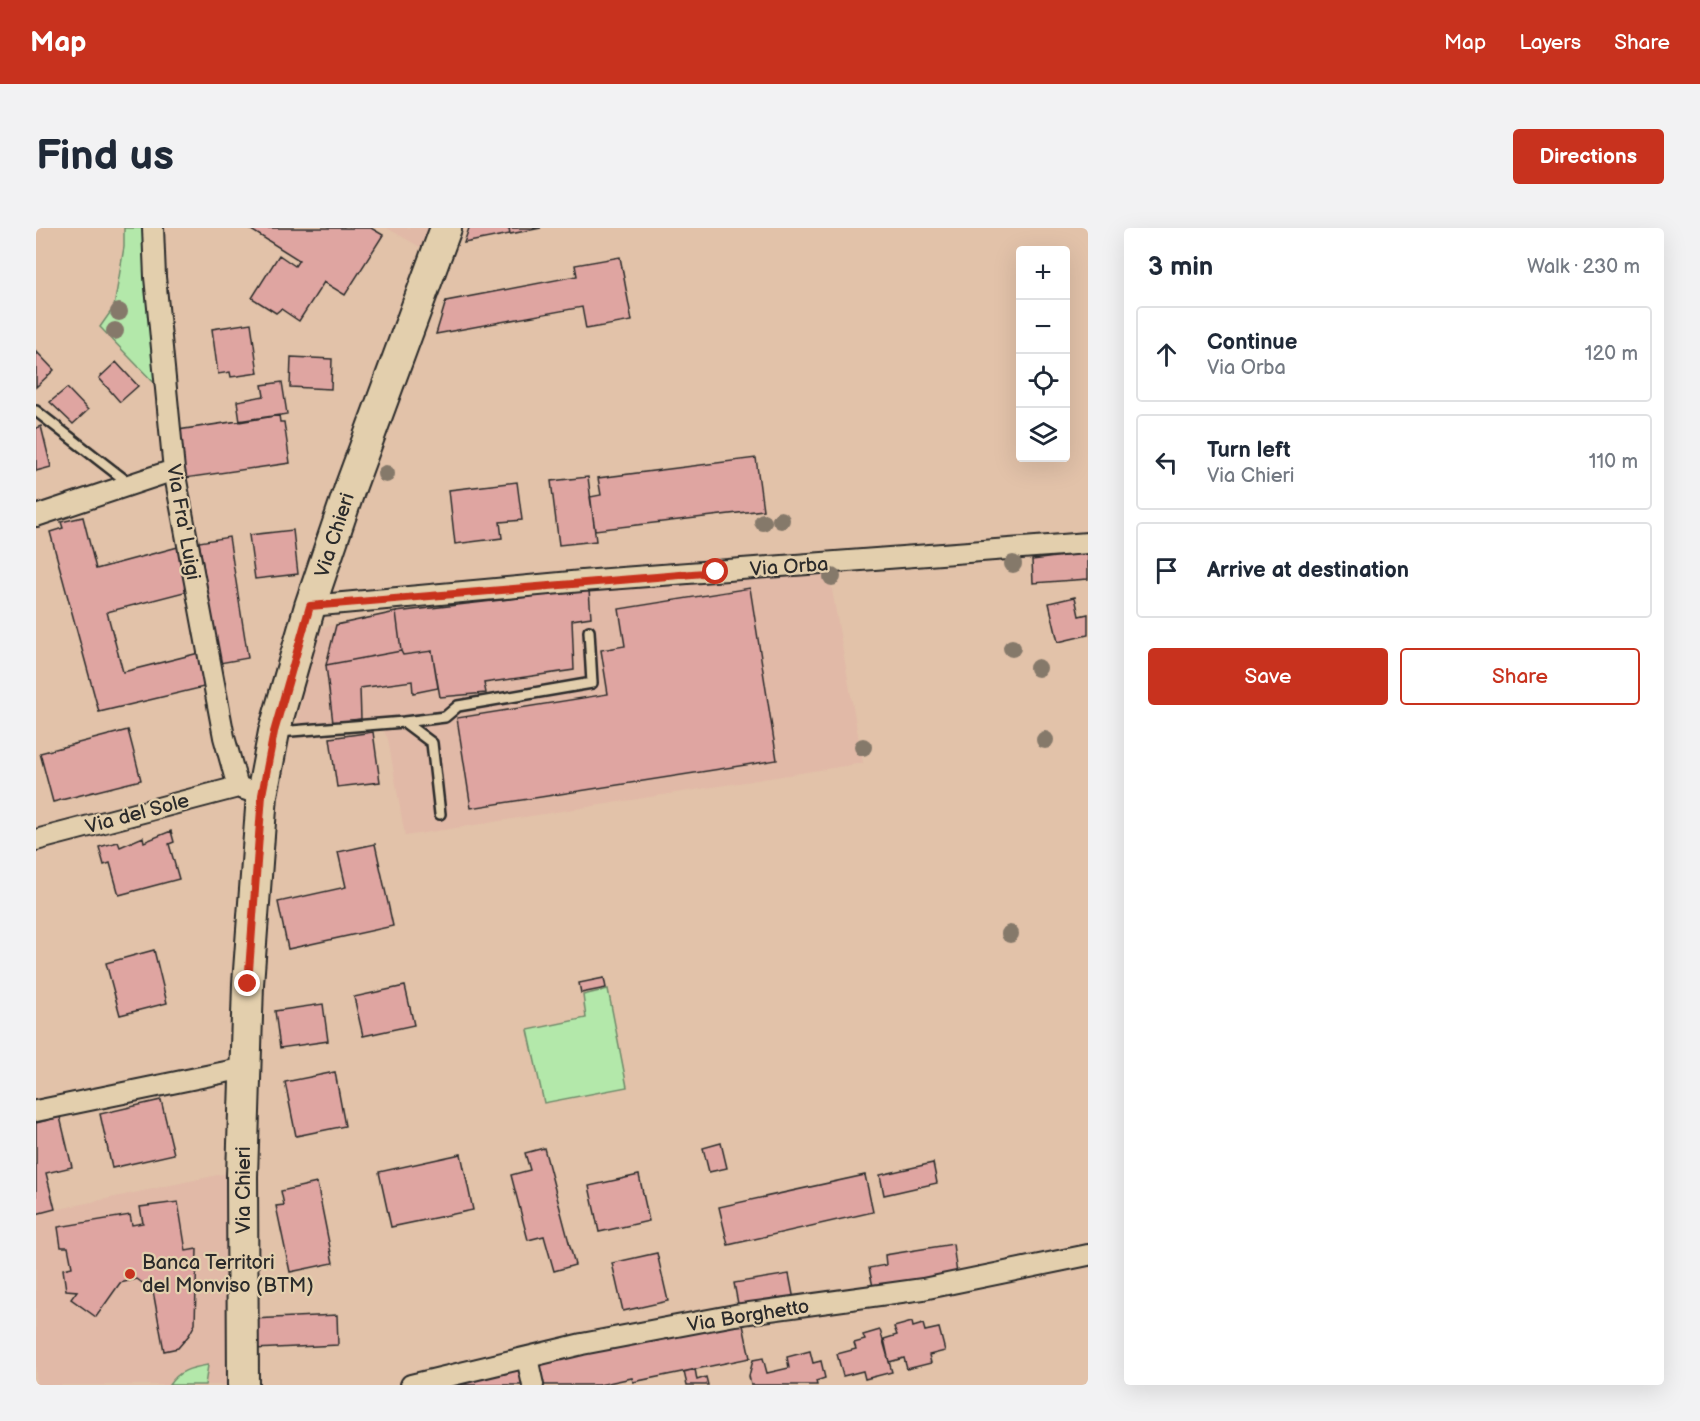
<!DOCTYPE html>
<html lang="en">
<head>
<meta charset="utf-8">
<style>
  :root { --surface:#fff; --page:#f2f2f3; --text:#1f2937; --muted:#747a83; --line:#e0e1e3; --accent:#c8321e }
  body { margin:0; font-family:"Balsamiq Sans",sans-serif; background:var(--page); color:var(--text) }
  .controls { position:absolute; right:18px; top:18px; display:grid; overflow:hidden; border-radius:6px; box-shadow:0 6px 24px #0002 }
  .controls button { width:54px; height:54px; display:grid; place-items:center; padding:0; border:0; border-bottom:2px solid var(--line); background:var(--surface); color:var(--text); font:30px sans-serif }
  .stop { position:absolute; width:18px; height:18px; margin:-14px; border:4px solid #c8321e; border-radius:50%; background:#fff }
  .stop.end { background:#c8321e; border-color:#fff; box-shadow:0 2px 6px #0008 }
  .list { margin:0; padding:0; list-style:none }
  h2 { display:flex; justify-content:space-between; align-items:center; height:78px; margin:0; padding:0 24px; font-size:26px }
  h2 small { font-size:20px; font-weight:400; color:var(--muted) }
  .list li { display:grid; grid-template-columns:39px 1fr auto; gap:18px; align-items:center; box-sizing:border-box; height:96px; margin:0 12px 12px; padding:0 12px; border:2px solid var(--line); border-radius:6px }
  .list b { display:block; font-size:22px; white-space:nowrap }
  .list p { margin:0; font-size:20px; white-space:nowrap; color:var(--muted) }
  .list em { font-size:20px; font-style:normal; color:var(--muted) }
  .actions { display:flex; gap:12px; padding:18px 24px }
  .actions a { flex:1; padding:14px 0; border:2px solid var(--accent); border-radius:6px; text-align:center; font-size:21px; color:var(--accent) }
  .actions .main { background:var(--accent); color:#fff }
  .icon { flex:none; width:33px; height:33px; fill:none; stroke:currentColor; stroke-width:2; stroke-linecap:round; stroke-linejoin:round }
  .map { position:relative; flex:none; width:1052px; height:1157px; overflow:hidden; border-radius:6px }
  header { display:flex; align-items:center; gap:36px; box-sizing:border-box; height:84px; padding:0 30px; background:var(--accent); color:#fff }
  header strong { font-size:28px }
  nav { display:flex; gap:33px; margin-inline-start:auto; font-size:21px }
  .intro { display:flex; align-items:center; justify-content:space-between; box-sizing:border-box; height:144px; padding:0 36px }
  h1 { margin:0; font-size:42px }
  .button { padding:15px 27px; border-radius:6px; background:var(--accent); color:#fff; font-size:21px; font-weight:700 }
  main { display:flex; gap:36px; padding:0 36px }
  aside { flex:1; background:var(--surface); border-radius:6px; box-shadow:0 6px 24px #0002 }
  .map>svg:first-child { display:block }
</style>
</head>
<body>
<header>
<strong>Map</strong>
<nav><a>Map</a><a>Layers</a><a>Share</a></nav>
</header>
<div class="intro"><h1>Find us</h1><a class="button">Directions</a></div>
<main>
<div class="map">
<svg width="1052" height="1157" viewBox="0 0 1052 1157">
  <rect width="100%" height="100%" fill="#e2c2a9"/>
  <filter id="ink" filterUnits="userSpaceOnUse"><feTurbulence type="fractalNoise" baseFrequency=".0167" numOctaves="2"/><feDisplacementMap in="SourceGraphic" scale="12" xChannelSelector="R" yChannelSelector="G"/><feConvolveMatrix kernelMatrix="1 2 1 2 8 2 1 2 1" color-interpolation-filters="sRGB"/></filter>
  <g filter="url(#ink)">
    <!-- built -->
    <path fill="#e1b9a7" d="M351 0H401L391 23Z
      M793 345 827 535 369 608 352 511 345 498 343 490 262 498 269 435 287 399 360 384 553 362Z
      M196 944 192 1157H0V986Z"/>
    <!-- green -->
    <path fill="#b3e8aa" stroke="#6f8a6a" stroke-width="1.5" d="M88 0H110L124 161 64 99 78 79 88 19Z
      M572 761 591 859 508 875 492 802 550 790 547 767Z
      M172 1137 169 1157H133C143 1142 155 1140 172 1137Z"/>
    <!-- building -->
    <path fill="#dfa5a1" stroke="#2b2b2b" stroke-width="1.5" d="M212 0H335L347 7 309 67 288 54 263 93 245 81 240 85 216 70 243 27 259 38 263 32Z
      M433 0H473L474 6 428 15Z
      M473 0H505L474 6Z
      M584 29 596 93 550 101 546 79 400 106 410 73 541 48 539 37Z
      M215 95 222 145 195 149 194 144 182 146 176 101Z
      M0 123 18 142 0 159Z
      M255 129 296 131 295 161 254 159Z
      M80 134 102 158 84 174 63 150Z
      M246 154 251 186 204 194 201 173 228 168 226 157Z
      M31 160 52 182 37 196 14 174Z
      M243 187 244 194H248L254 235 149 250 142 202Z
      M5 198 15 239 0 243V200Z
      M720 230 727 282 559 302 554 269 565 267 562 250Z
      M552 249 560 313 523 317 515 253Z
      M481 254 486 292 464 294 466 310 419 316 413 262Z
      M47 289 60 341 142 319 152 363 71 384 87 444 163 425 172 458 63 484 14 304 27 300 25 294Z
      M257 302 262 346 219 351 213 307Z
      M193 309 212 430 184 435 163 314Z
      M1052 325V351L997 355 996 332Z
      M714 360 741 532 435 580 421 490 572 466 565 422 589 418 583 381Z
      M553 362 555 389 536 392 538 442 448 455 450 465 404 469 396 423 367 427 365 423 360 384Z
      M1039 369 1043 388 1052 386V407L1022 414 1013 375Z
      M360 384 365 423 290 437 300 397Z
      M365 423 367 427 396 423 402 460 377 465 376 453 324 460 325 491 297 495 290 437Z
      M92 502 105 552 17 574 4 525Z
      M337 504 344 554 301 559 294 510Z
      M135 603 138 614 133 616 143 651 83 667 74 635 68 637 63 619 82 614 84 619 107 609 108 614Z
      M339 616 357 698 252 721 242 674 310 659 302 624Z
      M118 722 131 775 84 787 70 735Z
      M568 750 570 760 545 765 543 755Z
      M369 758 378 797 327 808 318 769Z
      M287 776 292 813 244 820 239 783Z
      M299 844 309 898 260 908 249 854Z
      M125 872 138 926 76 940 64 886Z
      M24 889 36 939 10 945 19 981 0 986V895Z
      M685 915 691 940 673 944 667 920Z
      M508 920 539 1037 518 1043 508 1008 492 1012 475 947 494 942 489 925Z
      M425 926 437 982 355 999 343 944Z
      M897 935 901 955 848 967 844 947Z
      M603 947 613 993 563 1004 553 958Z
      M829 947 837 984 692 1017 683 979Z
      M281 955 297 1035 254 1044 240 978 248 977 245 963Z
      M142 974 150 1023 161 1021 159 1096 153 1107 142 1120 128 1123 117 1063 101 1051 84 1055 60 1089 35 1071 41 1063 30 1062 27 1041 36 1039 32 1019H25L22 999 94 987 96 997 107 995 104 979Z
      M917 1016 921 1046 837 1059 833 1040 850 1037 849 1027Z
      M621 1025 632 1073 587 1083 576 1035Z
      M753 1046 758 1072 703 1081 698 1055Z
      M301 1087 302 1117 218 1121 216 1091Z
      M706 1092 714 1130 597 1154 596 1150 563 1157H503L498 1136Z
      M876 1094 877 1099 887 1096 889 1103 903 1100 909 1123 893 1127 895 1135 871 1141 868 1130 853 1134 848 1111 861 1107 858 1099Z
      M844 1102 856 1144 829 1151 827 1143 807 1148 801 1126 820 1121 818 1115 829 1112 827 1107Z
      M774 1123 777 1135 785 1133 789 1150 780 1153 781 1157H715L713 1148 717 1132 727 1130 731 1145 753 1140 751 1129Z
      M486 1137 491 1157H408Z
      M659 1141 661 1152 670 1149 672 1157H651L648 1144Z"/>
    <g fill="none" stroke-linecap="round" stroke-linejoin="round">
      <defs>
        <path id="lane" d="M0 183 94 256
          M368 494 409 489 422 478 556 455 553 403
          M243 504 368 494 396 515 404 586"/>
        <path id="street" d="M117 0 119 49 138 242 188 509 202 559 226 567
          M0 288 138 242
          M274 378 546 353 1052 315
          M0 612 202 559
          M0 883 209 840
          M491 1130 497 1157
          M375 1157 546 1116 699 1087 887 1061 1052 1027"/>
        <path id="primary" d="M207 1157 206 948 212 756 226 567 238 504 274 378 314 260 410 0"/>
      </defs>
      <!-- lane casing -->
      <use href="#lane" stroke="#2b2b2b" stroke-width="14"/>
      <!-- street casing -->
      <use href="#street" stroke="#2b2b2b" stroke-width="24"/>
      <!-- primary casing -->
      <use href="#primary" stroke="#2b2b2b" stroke-width="34"/>
      <!-- lane -->
      <use href="#lane" stroke="#e3cfad" stroke-width="9"/>
      <!-- street -->
      <use href="#street" stroke="#e3cfad" stroke-width="20"/>
      <!-- primary -->
      <use href="#primary" stroke="#e3cfad" stroke-width="30"/>
    </g>
    <!-- trees -->
    <g fill="#85796b">
      <circle cx="83" cy="84" r="9"/>
      <circle cx="79" cy="103" r="9"/>
      <circle cx="350" cy="246" r="9"/>
      <circle cx="745" cy="292" r="9"/>
      <circle cx="727" cy="294" r="9"/>
      <circle cx="977" cy="336" r="9"/>
      <circle cx="796" cy="349" r="9"/>
      <circle cx="976" cy="420" r="9"/>
      <circle cx="1002" cy="440" r="9"/>
      <circle cx="1009" cy="512" r="9"/>
      <circle cx="827" cy="519" r="9"/>
      <circle cx="974" cy="706" r="9"/>
    </g>
  </g>
  <g fill="none" stroke-linecap="round" stroke-linejoin="round" filter="url(#ink)">
    <!-- route -->
    <path stroke="#c8321e" stroke-width="8" d="M212 756 226 567 238 504 274 378 680 344"/>
  </g>
  <!-- markers -->
  <circle fill="#c8321e" stroke="#e3cfad" stroke-width="2" cx="94" cy="1046" r="6"/>
  <g text-anchor="middle" stroke-width="4.5" stroke-linejoin="round" paint-order="stroke">
    <!-- street labels -->
    <g font-size="20" fill="#2b2b2b" stroke="#e3cfad">
      <text transform="translate(148 294) rotate(80)" y="7">Via Fra' Luigi</text>
      <text transform="translate(298 307) rotate(-72)" y="7">Via Chieri</text>
      <text transform="translate(753 338) rotate(-4)" y="7">Via Orba</text>
      <text transform="translate(101 585) rotate(-15)" y="7">Via del Sole</text>
      <text transform="translate(207 962) rotate(-90)" y="7">Via Chieri</text>
      <text transform="translate(712 1087) rotate(-9)" y="7">Via Borghetto</text>
    </g>
    <!-- poi labels -->
    <g font-size="20" fill="#2b2b2b" stroke="#e3cfad" text-anchor="start">
      <text x="106" y="1041">Banca Territori<tspan x="106" dy="23">del Monviso (BTM)</tspan></text>
    </g>
  </g>
</svg>
<div class="controls">
<button>+</button>
<button>−</button>
<button><svg class="icon" aria-label="locate" viewBox="0 0 24 24"><circle cx="12" cy="12" r="6"/><path d="M12 2v4M12 18v4M2 12h4M18 12h4"/></svg></button>
<button><svg class="icon" aria-label="layers" viewBox="0 0 24 24"><path d="M12 4l9 5-9 5-9-5zM3 14l9 5 9-5"/></svg></button>
</div>
<div class="stop" style="left:680px;top:344px"></div>
<div class="stop end" style="left:212px;top:756px"></div>
</div>
<aside>
<h2>3 min<small>Walk · 230 m</small></h2>
<ul class="list">
<li><svg class="icon" aria-label="ahead" viewBox="0 0 24 24"><path d="M12 20V5M6 11l6-6 6 6"/></svg><div><b>Continue</b><p>Via Orba</p></div><em>120 m</em></li>
<li><svg class="icon" aria-label="left" viewBox="0 0 24 24"><path d="M17 20v-9H6M10 6l-5 5 5 5"/></svg><div><b>Turn left</b><p>Via Chieri</p></div><em>110 m</em></li>
<li><svg class="icon" aria-label="arrive" viewBox="0 0 24 24"><path d="M6 21V4h12l-3 4 3 4H6"/></svg><div><b>Arrive at destination</b></div></li>
</ul>
<div class="actions"><a class="main">Save</a><a>Share</a></div>
</aside>
</main>
</body>
</html>
